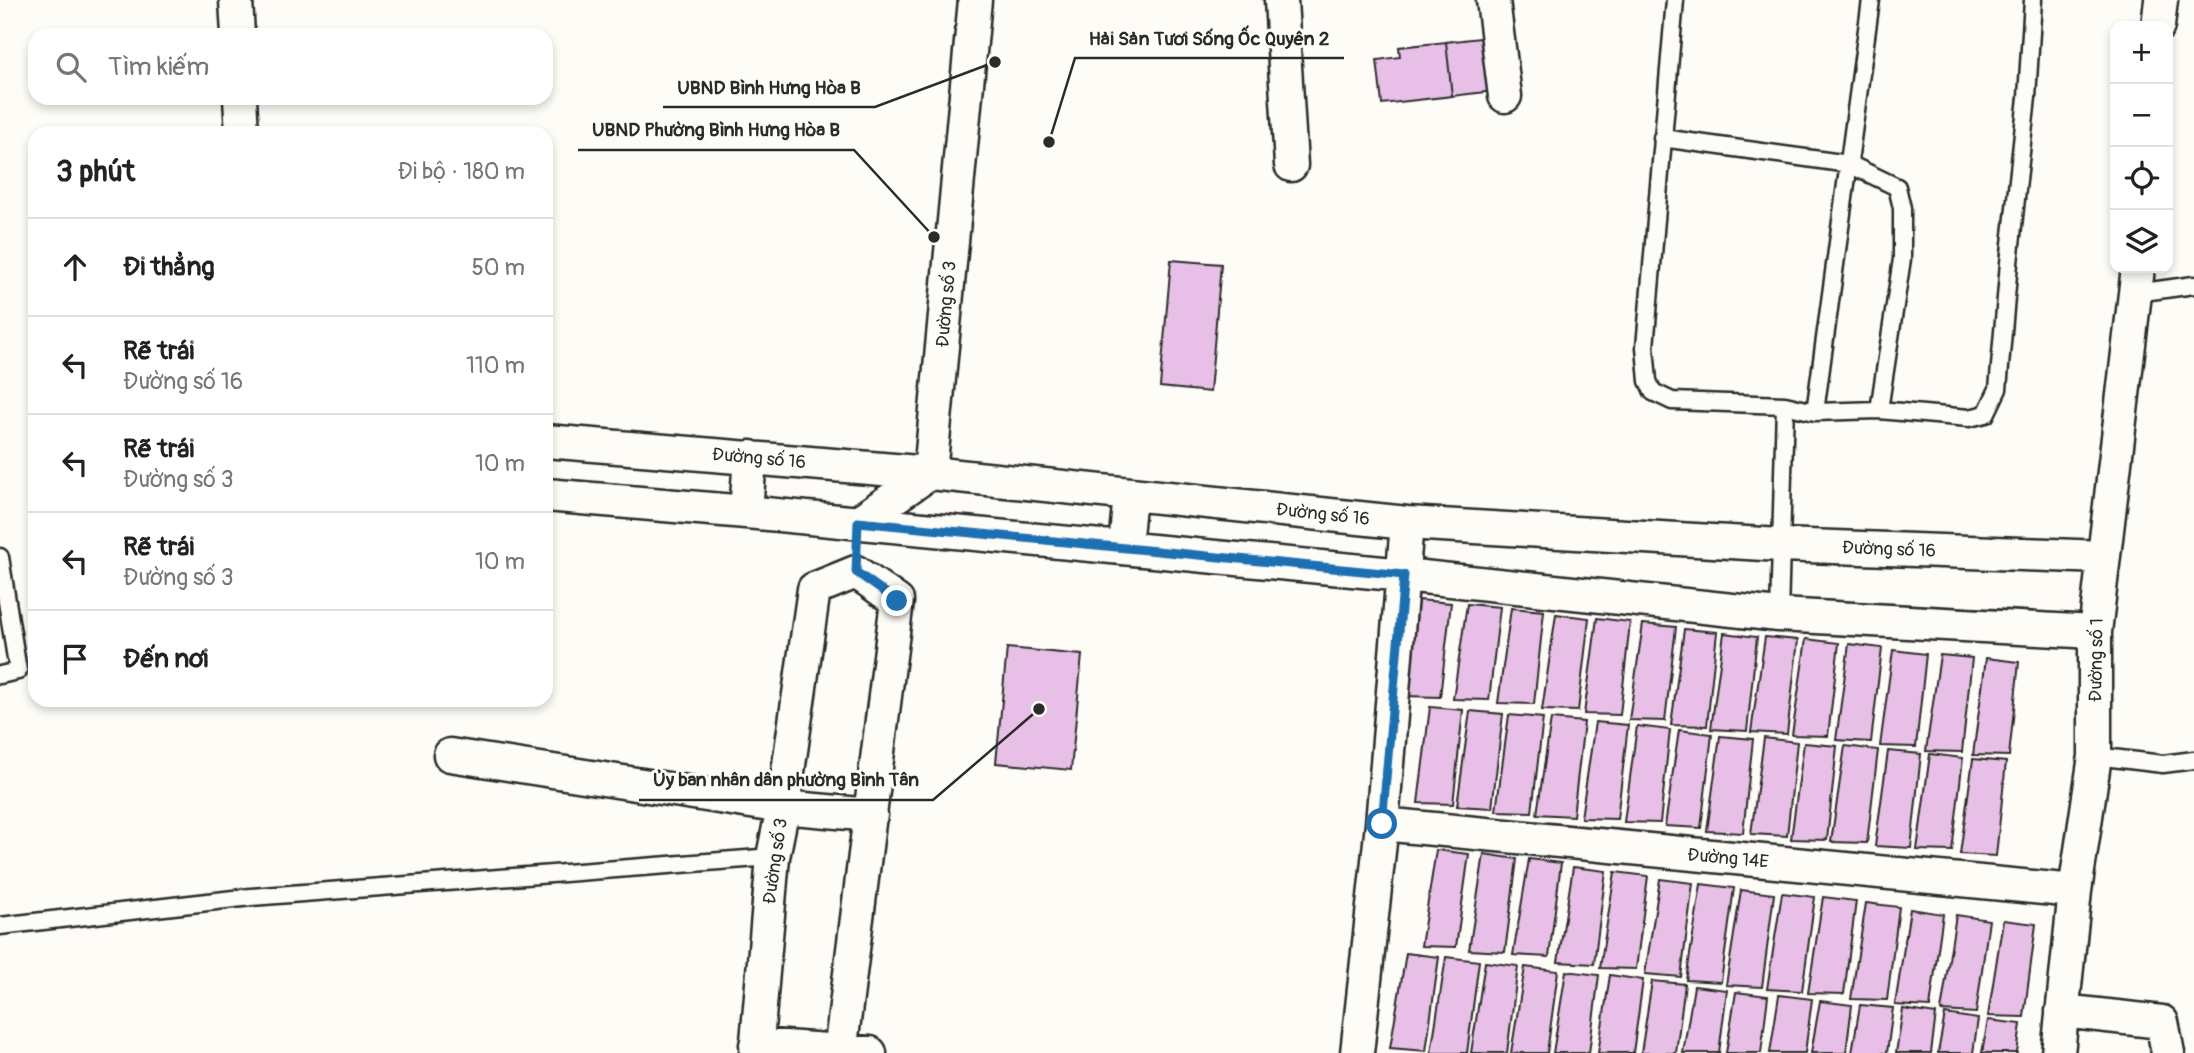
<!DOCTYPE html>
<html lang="vi">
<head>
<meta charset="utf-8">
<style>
  :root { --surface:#fff; --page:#f2f2f2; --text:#222; --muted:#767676; --line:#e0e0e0 }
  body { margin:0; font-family:Pangolin,sans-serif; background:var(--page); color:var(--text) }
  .controls { position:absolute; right:21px; top:21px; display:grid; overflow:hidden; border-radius:14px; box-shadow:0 4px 10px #0003 }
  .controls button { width:63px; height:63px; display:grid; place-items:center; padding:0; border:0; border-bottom:2px solid var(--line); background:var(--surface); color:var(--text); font:35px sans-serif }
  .stop { position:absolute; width:21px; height:21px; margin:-16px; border:5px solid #1f6fb2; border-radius:50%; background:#fff }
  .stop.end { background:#1f6fb2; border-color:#fff; box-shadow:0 2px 7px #0008 }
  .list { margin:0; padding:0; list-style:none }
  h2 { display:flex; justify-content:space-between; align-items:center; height:91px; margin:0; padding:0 28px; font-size:30px }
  h2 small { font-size:23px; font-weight:400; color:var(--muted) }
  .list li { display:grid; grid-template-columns:46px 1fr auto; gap:21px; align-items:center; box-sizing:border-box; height:98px; padding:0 28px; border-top:2px solid var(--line) }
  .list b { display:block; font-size:26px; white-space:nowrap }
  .list p { margin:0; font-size:23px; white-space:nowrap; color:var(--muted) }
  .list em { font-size:23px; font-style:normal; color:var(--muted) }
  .icon { flex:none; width:38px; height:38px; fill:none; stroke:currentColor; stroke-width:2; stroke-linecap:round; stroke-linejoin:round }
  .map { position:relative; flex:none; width:2194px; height:1053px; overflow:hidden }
  .search { position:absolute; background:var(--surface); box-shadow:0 4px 10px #0003; left:28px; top:28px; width:525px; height:77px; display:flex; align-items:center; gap:18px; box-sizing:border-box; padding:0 24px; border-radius:21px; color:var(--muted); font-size:26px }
  .panel { position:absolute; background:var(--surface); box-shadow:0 4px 10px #0003; left:28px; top:126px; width:525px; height:581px; border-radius:21px }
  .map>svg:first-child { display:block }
</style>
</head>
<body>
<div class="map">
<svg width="2194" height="1053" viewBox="0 0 2194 1053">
  <rect width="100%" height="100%" fill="#fdfcf7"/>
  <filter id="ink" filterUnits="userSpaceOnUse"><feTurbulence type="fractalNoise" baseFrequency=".0143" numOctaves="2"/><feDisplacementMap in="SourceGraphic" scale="14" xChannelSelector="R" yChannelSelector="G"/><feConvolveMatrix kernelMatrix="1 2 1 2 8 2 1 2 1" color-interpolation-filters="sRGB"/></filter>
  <g filter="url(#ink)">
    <!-- building -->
    <path fill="#e8bfe6" stroke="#2b2b2b" stroke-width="2" d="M1488 37 1494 91 1452 96 1446 42Z
      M1446 42 1452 96 1382 104 1377 60 1400 57 1399 47Z
      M1171 260 1221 264 1210 392 1160 387Z
      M1418 600 1451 603 1440 697 1404 696Z
      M1467 604 1500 607 1489 700 1453 699Z
      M1511 608 1544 611 1534 704 1498 703Z
      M1556 614 1589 618 1578 711 1542 710Z
      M1597 618 1630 622 1620 715 1584 714Z
      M1643 624 1676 627 1665 721 1629 720Z
      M1684 629 1717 632 1707 726 1671 725Z
      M1724 633 1757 637 1747 731 1711 729Z
      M1765 637 1798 640 1787 734 1751 732Z
      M1806 639 1839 643 1828 736 1792 735Z
      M1849 644 1882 648 1871 742 1836 740Z
      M1007 648 1082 655 1071 770 996 763Z
      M1893 650 1926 654 1916 747 1880 746Z
      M1940 655 1972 658 1962 752 1926 751Z
      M1986 658 2019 662 2009 756 1973 755Z
      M1430 707 1463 710 1453 804 1418 803Z
      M1470 711 1503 714 1492 808 1457 806Z
      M1509 715 1543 718 1532 812 1496 811Z
      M1551 719 1584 722 1573 816 1537 814Z
      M1595 722 1628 725 1617 819 1581 818Z
      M1637 726 1670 730 1660 823 1624 822Z
      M1679 730 1712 734 1701 828 1665 826Z
      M1720 736 1753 739 1743 833 1707 831Z
      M1764 738 1797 742 1787 836 1751 834Z
      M1804 743 1837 746 1827 840 1791 839Z
      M1845 746 1878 750 1867 843 1831 842Z
      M1888 751 1921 754 1911 848 1875 846Z
      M1930 754 1963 758 1952 851 1917 850Z
      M1973 759 2006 762 1996 856 1960 854Z
      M1436 850 1469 854 1456 947 1421 946Z
      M1484 854 1517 859 1505 952 1469 950Z
      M1529 859 1561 863 1549 957 1513 955Z
      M1573 867 1606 871 1594 964 1558 962Z
      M1615 872 1648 876 1636 969 1600 968Z
      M1660 879 1693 883 1681 977 1645 974Z
      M1701 884 1734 888 1721 982 1686 980Z
      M1741 890 1774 894 1762 987 1726 985Z
      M1782 893 1815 897 1802 991 1767 989Z
      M1823 897 1856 901 1844 994 1808 993Z
      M1866 903 1899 907 1887 1000 1851 999Z
      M1910 909 1943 914 1930 1007 1895 1005Z
      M1956 915 1989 920 1976 1013 1941 1011Z
      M2003 920 2036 924 2024 1017 1988 1016Z
      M1406 953 1439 957 1426 1051 1390 1048Z
      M1446 957 1479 961 1467 1053H1431Z
      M1485 962 1518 966 1507 1053H1471Z
      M1525 967 1558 971 1547 1053H1511Z
      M1566 971 1599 975 1589 1053H1553Z
      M1610 975 1643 980 1633 1053H1598Z
      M1652 981 1685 984 1676 1053H1641Z
      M1694 986 1727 990 1719 1053H1683Z
      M1736 992 1768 996 1761 1053H1726Z
      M1779 995 1812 999 1805 1053H1770Z
      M1820 1001 1852 1005 1846 1053H1811Z
      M1860 1005 1893 1008 1887 1053H1852Z
      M1903 1009 1936 1014 1931 1053H1896Z
      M1945 1014 1978 1019 1973 1053H1938Z
      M1988 1020 2021 1024 2017 1053H1982Z"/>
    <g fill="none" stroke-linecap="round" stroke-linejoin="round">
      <defs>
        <path id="lane" d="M1675 0 1645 347 1648 381 1653 392 1672 401 1785 405
          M1662 138 1849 164 1897 187 1902 208V259L1879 410
          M2136 293 2194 285
          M1815 412 1879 410 1969 418 1986 414 1998 389 2009 263 2027 97 2033 0
          M0 557 18 671 0 675
          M1779 615 1785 405 1815 412 1871 0
          M2095 756 2163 764 2194 760
          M0 926 251 897 773 857"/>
        <path id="street" d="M236 0 238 35
          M1281 0 1291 165
          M1493 0 1505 96
          M2158 26 2161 0
          M240 98 242 133
          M546 441 930 473 1407 523 1781 545 2103 557
          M546 495 746 512 1404 575 1779 615 2095 632
          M746 512 750 457
          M858 522 930 473 975 0
          M1125 547 1130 494
          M450 755 783 807 871 815
          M1382 824 2075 891
          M2062 1011 2162 1022 2168 1053
          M756 1045 870 1053
          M756 1053 773 857 783 807 814 589 856 572
          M840 1053 897 601 856 572
          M1357 1053 1382 824 1407 523
          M2058 1053 2075 891 2095 756V632L2138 268"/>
      </defs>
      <!-- lane casing -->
      <use href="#lane" stroke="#2b2b2b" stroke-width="21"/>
      <!-- street casing -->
      <use href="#street" stroke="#2b2b2b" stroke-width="37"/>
      <!-- lane -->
      <use href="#lane" stroke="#fdfcf7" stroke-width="16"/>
      <!-- street -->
      <use href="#street" stroke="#fdfcf7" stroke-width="32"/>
    </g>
  </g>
  <g fill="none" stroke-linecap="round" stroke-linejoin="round" filter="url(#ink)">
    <!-- route -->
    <path stroke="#1f6fb2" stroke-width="9" d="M897 601 856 572 858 522 1404 575 1382 824"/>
  </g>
  <g text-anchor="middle" stroke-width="6" stroke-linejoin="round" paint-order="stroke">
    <!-- street labels -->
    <g font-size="18" fill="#2b2b2b" stroke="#fdfcf7">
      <text transform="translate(946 304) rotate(-85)" y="6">Đường số 3</text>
      <text transform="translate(759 458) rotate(5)" y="6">Đường số 16</text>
      <text transform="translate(1323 514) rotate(6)" y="6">Đường số 16</text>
      <text transform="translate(1889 549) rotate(2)" y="6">Đường số 16</text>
      <text transform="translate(2096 660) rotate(-89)" y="6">Đường số 1</text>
      <text transform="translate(1728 858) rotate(5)" y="6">Đường 14E</text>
      <text transform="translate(775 861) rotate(-82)" y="6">Đường số 3</text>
    </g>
  </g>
  <!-- callouts -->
  <path fill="none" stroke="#2b2b2b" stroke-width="2.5" d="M1049 142L1075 58H1344M995 62L875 107H663M934 237L854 150H578M1039 709L933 800H639"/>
  <g fill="#2b2b2b" stroke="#fdfcf7" stroke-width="2.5">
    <circle cx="1049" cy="142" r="7"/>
    <circle cx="995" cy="62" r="7"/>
    <circle cx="934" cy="237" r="7"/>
    <circle cx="1039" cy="709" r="7"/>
  </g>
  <g font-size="19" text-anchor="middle" font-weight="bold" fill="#2b2b2b" stroke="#fdfcf7" stroke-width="6" stroke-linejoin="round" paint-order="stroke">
    <text x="1209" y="45">Hải Sản Tươi Sống Ốc Quyên 2</text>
    <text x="769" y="94">UBND Bình Hưng Hòa B</text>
    <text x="716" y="136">UBND Phường Bình Hưng Hòa B</text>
    <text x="786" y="786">Ủy ban nhân dân phường Bình Tân</text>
  </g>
</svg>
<div class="controls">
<button>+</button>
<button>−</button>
<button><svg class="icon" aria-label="locate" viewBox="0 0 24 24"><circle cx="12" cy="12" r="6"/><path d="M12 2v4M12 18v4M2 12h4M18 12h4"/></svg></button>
<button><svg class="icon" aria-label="layers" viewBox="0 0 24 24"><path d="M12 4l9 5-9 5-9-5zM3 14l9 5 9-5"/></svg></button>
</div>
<div class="stop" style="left:1382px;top:824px"></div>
<div class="stop end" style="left:897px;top:601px"></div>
<div class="search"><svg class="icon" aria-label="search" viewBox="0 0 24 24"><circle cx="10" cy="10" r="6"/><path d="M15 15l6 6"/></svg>Tìm kiếm</div>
<section class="panel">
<h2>3 phút<small>Đi bộ · 180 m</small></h2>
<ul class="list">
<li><svg class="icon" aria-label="ahead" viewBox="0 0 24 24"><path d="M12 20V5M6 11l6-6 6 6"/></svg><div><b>Đi thẳng</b></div><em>50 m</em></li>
<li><svg class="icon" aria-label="left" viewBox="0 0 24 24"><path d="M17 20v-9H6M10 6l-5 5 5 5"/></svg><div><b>Rẽ trái</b><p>Đường số 16</p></div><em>110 m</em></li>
<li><svg class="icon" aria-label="left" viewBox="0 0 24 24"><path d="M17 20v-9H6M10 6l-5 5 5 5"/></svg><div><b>Rẽ trái</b><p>Đường số 3</p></div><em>10 m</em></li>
<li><svg class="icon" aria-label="left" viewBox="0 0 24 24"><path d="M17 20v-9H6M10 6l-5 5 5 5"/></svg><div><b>Rẽ trái</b><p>Đường số 3</p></div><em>10 m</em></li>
<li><svg class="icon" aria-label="arrive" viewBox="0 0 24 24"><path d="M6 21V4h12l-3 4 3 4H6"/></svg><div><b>Đến nơi</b></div></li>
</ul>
</section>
</div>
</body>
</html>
